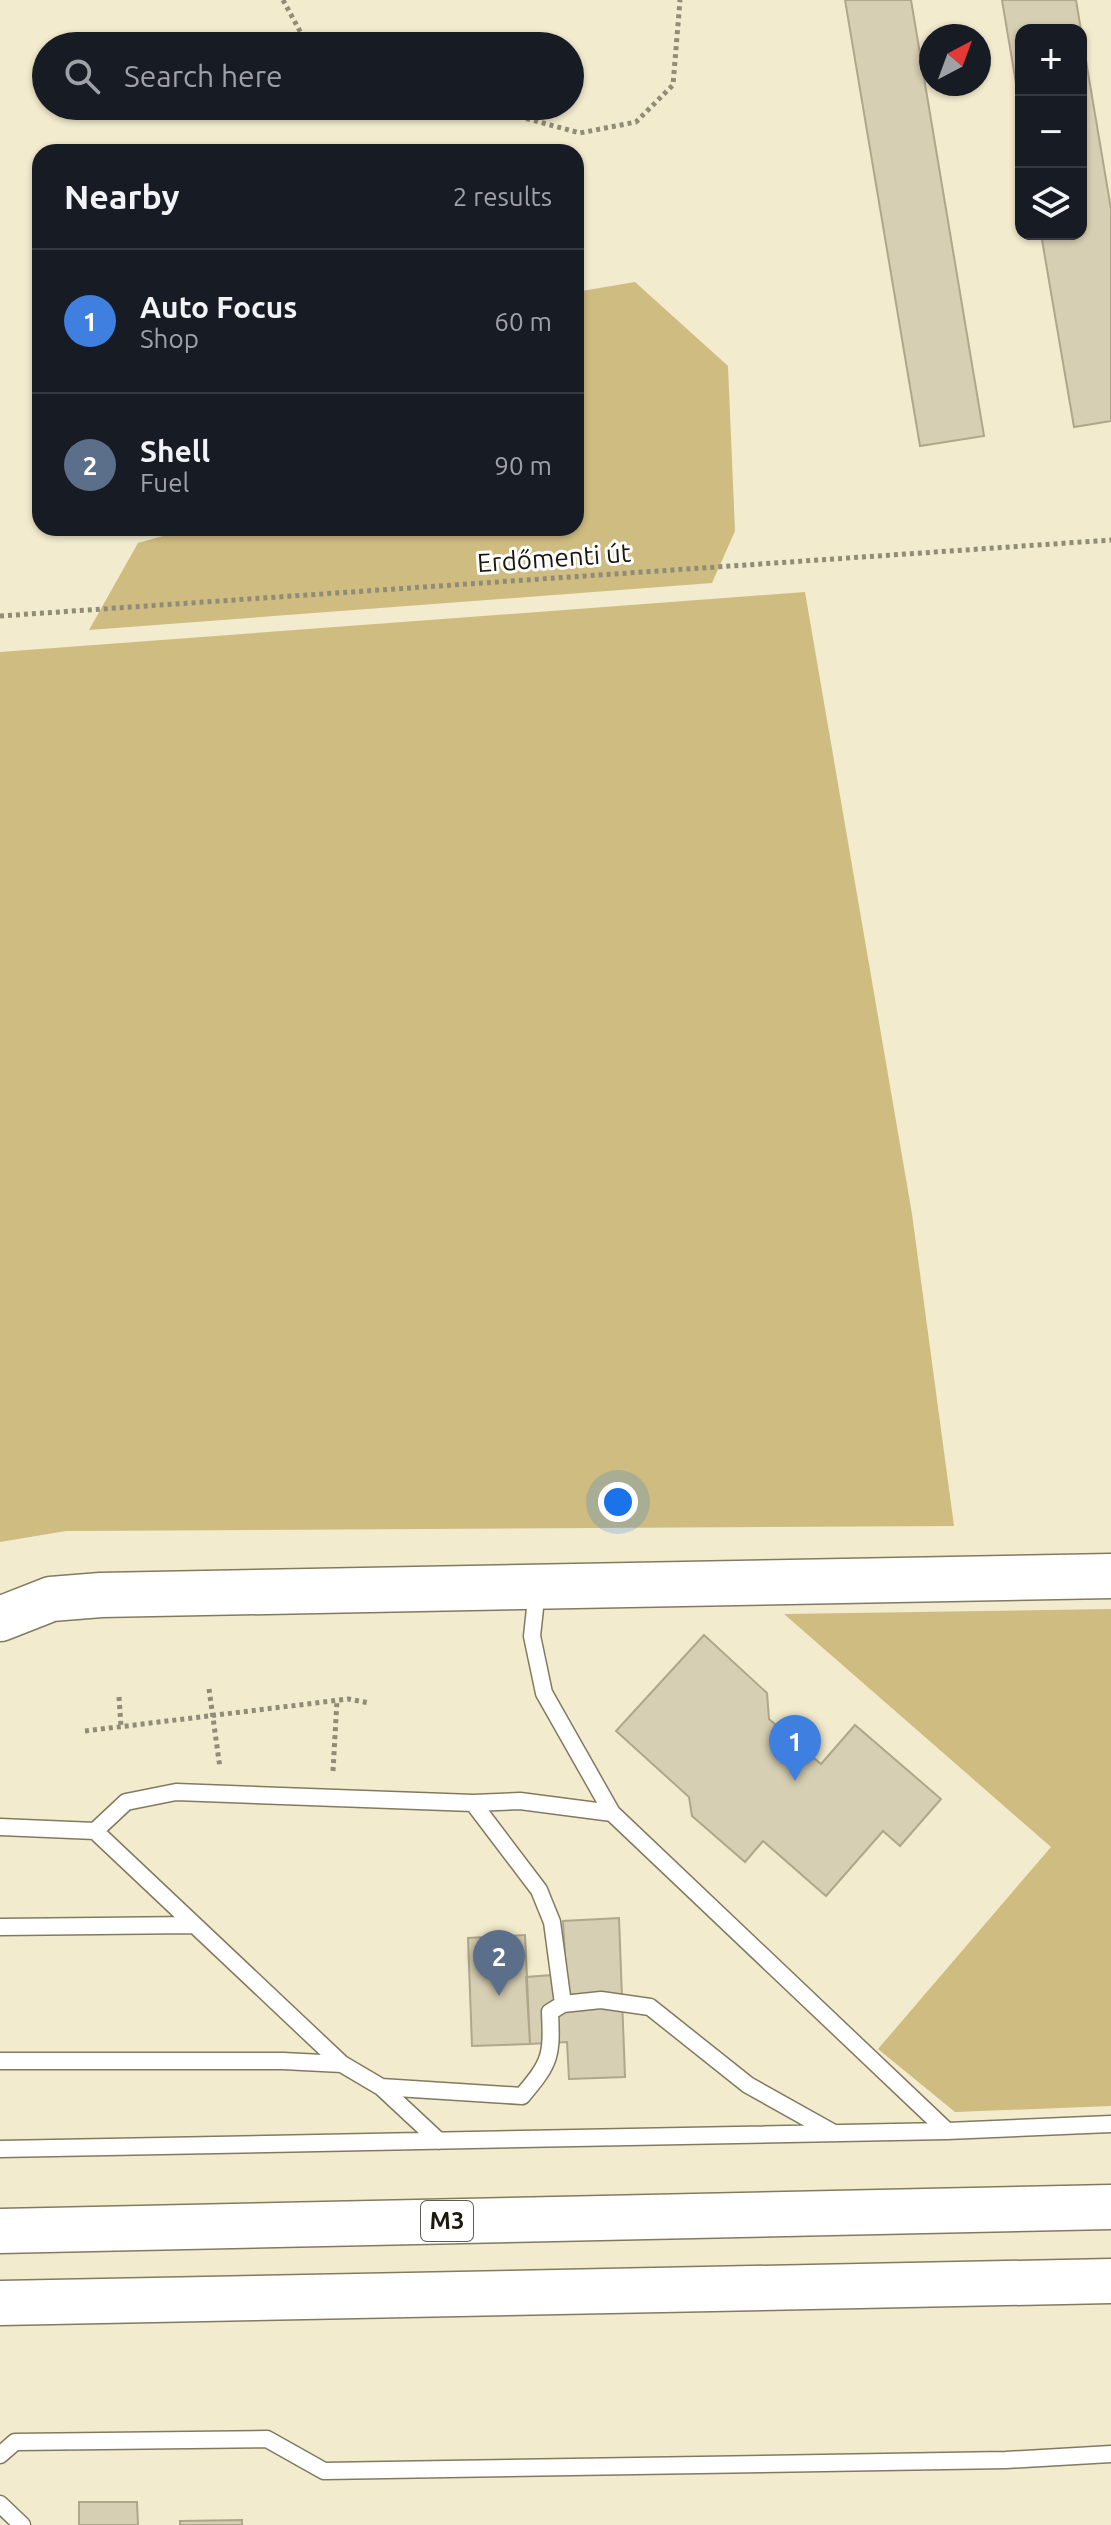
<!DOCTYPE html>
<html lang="en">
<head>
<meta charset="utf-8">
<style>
  :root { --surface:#171b24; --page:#20242c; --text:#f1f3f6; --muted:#9ea1a6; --line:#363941; --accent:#1a73e8 }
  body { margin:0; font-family:Ubuntu,sans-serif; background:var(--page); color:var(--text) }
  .controls { position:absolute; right:24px; top:24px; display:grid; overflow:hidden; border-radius:16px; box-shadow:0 2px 6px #0004 }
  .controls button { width:72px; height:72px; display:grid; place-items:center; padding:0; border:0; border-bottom:2px solid var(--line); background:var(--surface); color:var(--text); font:40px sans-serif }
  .compass { position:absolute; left:919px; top:24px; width:72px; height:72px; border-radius:50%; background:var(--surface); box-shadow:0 2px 6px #0004; rotate:41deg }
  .you { position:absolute; left:618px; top:1502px; width:28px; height:28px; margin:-20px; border:6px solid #fff; border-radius:50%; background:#1a73e8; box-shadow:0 0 0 12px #1a73e833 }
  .badge { display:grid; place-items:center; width:52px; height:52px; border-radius:50%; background:var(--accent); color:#fff; font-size:26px; font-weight:700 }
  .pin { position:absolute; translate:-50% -66px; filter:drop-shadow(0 2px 4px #0008) }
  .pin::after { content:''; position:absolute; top:42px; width:28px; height:24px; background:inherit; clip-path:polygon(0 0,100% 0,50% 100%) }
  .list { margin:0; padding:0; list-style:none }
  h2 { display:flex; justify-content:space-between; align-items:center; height:104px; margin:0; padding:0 32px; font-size:34px }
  h2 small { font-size:26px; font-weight:400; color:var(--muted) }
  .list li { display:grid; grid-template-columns:52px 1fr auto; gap:24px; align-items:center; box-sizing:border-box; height:144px; padding:0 32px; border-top:2px solid var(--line) }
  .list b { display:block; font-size:30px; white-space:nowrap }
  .list p { margin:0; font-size:26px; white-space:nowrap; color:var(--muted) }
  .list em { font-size:26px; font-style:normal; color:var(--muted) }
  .icon { flex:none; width:44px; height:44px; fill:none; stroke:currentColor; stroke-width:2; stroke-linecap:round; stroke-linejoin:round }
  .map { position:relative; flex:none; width:1111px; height:2525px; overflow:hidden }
  .search { position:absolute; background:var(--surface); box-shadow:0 2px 6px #0004; left:32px; top:32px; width:552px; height:88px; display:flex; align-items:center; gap:20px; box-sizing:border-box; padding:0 28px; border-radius:44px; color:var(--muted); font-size:30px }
  .panel { position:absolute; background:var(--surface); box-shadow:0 2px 6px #0004; left:32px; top:144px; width:552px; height:392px; border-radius:24px }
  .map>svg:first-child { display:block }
</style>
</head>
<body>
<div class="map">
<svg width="1111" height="2525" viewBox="0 0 1111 2525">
  <rect width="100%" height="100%" fill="#f3ebce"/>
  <!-- green -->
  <path fill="#cebc80" d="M635 282 728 366 735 531 712 583 89 630 138 543 191 528H576V292Z
    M805 592 912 1214 954 1526 66 1531 0 1542V652Z
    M1111 1609V2106L955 2112 878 2049 1051 1847 784 1614Z"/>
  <!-- building -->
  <path fill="#d7cfb3" stroke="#afa78c" stroke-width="2" d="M845 0H911L984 436 920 446Z
    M1002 0H1076L1081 30H1021V113Z
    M1081 31 1111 209V421L1074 427 1041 234H1081Z
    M704 1635 767 1693 769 1719 821 1764 855 1725 941 1799 900 1846 883 1831 826 1896 763 1841 745 1862 692 1816 689 1797 616 1731Z
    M619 1918 625 2077 569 2079 567 2042 530 2044 526 1977 566 1974 563 1921Z
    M525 1935 530 2044 472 2046 468 1938Z
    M79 2502H137L138 2525H79Z
    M242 2520V2525H180V2521Z"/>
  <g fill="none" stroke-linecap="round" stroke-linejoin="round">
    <defs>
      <path id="lane" d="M537 1590 532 1636 544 1693 612 1813
        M473 1803 539 1890 552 1922 563 2004
        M0 1827 95 1831 126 1802 176 1792 473 1803 520 1801 612 1813 947 2131
        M95 1831 342 2064 381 2087 439 2141
        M0 1927 194 1925
        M0 2061H283L342 2064
        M381 2087 522 2096C551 2062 552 2056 550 2012L563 2004 601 2000 650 2007 748 2085 832 2132
        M0 2149 947 2131 1111 2124
        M0 2455 15 2442 267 2439 324 2471 1006 2460 1111 2454
        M0 2504 22 2525"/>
      <path id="highway" d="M0 1619 51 1599 101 1595 1111 1576
        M0 2231 1111 2207
        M0 2303 1111 2281"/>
    </defs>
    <!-- lane casing -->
    <use href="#lane" stroke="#827a60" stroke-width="19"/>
    <!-- highway casing -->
    <use href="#highway" stroke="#827a60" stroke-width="47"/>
    <!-- path -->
    <path stroke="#918c77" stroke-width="5" stroke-dasharray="4 4" stroke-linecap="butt" d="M283 0 308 46
      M480 106 580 133 636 122 673 85 680 0
      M0 616 1111 540
      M209 1689 220 1768
      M119 1697 121 1727
      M85 1731 348 1699 369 1703
      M333 1771 337 1700"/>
    <!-- lane -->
    <use href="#lane" stroke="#fff" stroke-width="16"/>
    <!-- highway -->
    <use href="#highway" stroke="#fff" stroke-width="44"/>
  </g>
  <g text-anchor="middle" stroke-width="6" stroke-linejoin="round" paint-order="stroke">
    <!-- shield labels -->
    <rect fill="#fff" stroke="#5f5d56" stroke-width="2" x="421" y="2201" width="52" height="40" rx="6"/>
    <g font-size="24" font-weight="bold" fill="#1b180e">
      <text x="447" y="2229">M3</text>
    </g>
    <!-- street labels -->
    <g font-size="26" fill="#1b180e" stroke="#fff">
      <text transform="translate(554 558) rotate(-4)" y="9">Erdőmenti út</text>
    </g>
  </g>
</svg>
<div class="controls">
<button>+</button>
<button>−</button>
<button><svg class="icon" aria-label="layers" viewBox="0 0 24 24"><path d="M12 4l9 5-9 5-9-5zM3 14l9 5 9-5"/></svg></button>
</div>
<svg class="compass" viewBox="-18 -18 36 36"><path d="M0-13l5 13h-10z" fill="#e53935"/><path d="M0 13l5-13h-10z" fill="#9ea1a6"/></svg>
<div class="you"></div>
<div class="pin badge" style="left:795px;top:1781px;background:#3f7fe0">1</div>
<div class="pin badge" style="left:499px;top:1996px;background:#5c6f8a">2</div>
<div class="search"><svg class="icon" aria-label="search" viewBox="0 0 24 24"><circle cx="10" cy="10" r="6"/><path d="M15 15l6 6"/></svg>Search here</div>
<section class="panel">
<h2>Nearby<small>2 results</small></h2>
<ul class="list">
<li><span class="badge" style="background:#3f7fe0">1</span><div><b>Auto Focus</b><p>Shop</p></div><em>60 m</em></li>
<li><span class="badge" style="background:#5c6f8a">2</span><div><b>Shell</b><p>Fuel</p></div><em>90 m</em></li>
</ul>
</section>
</div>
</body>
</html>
